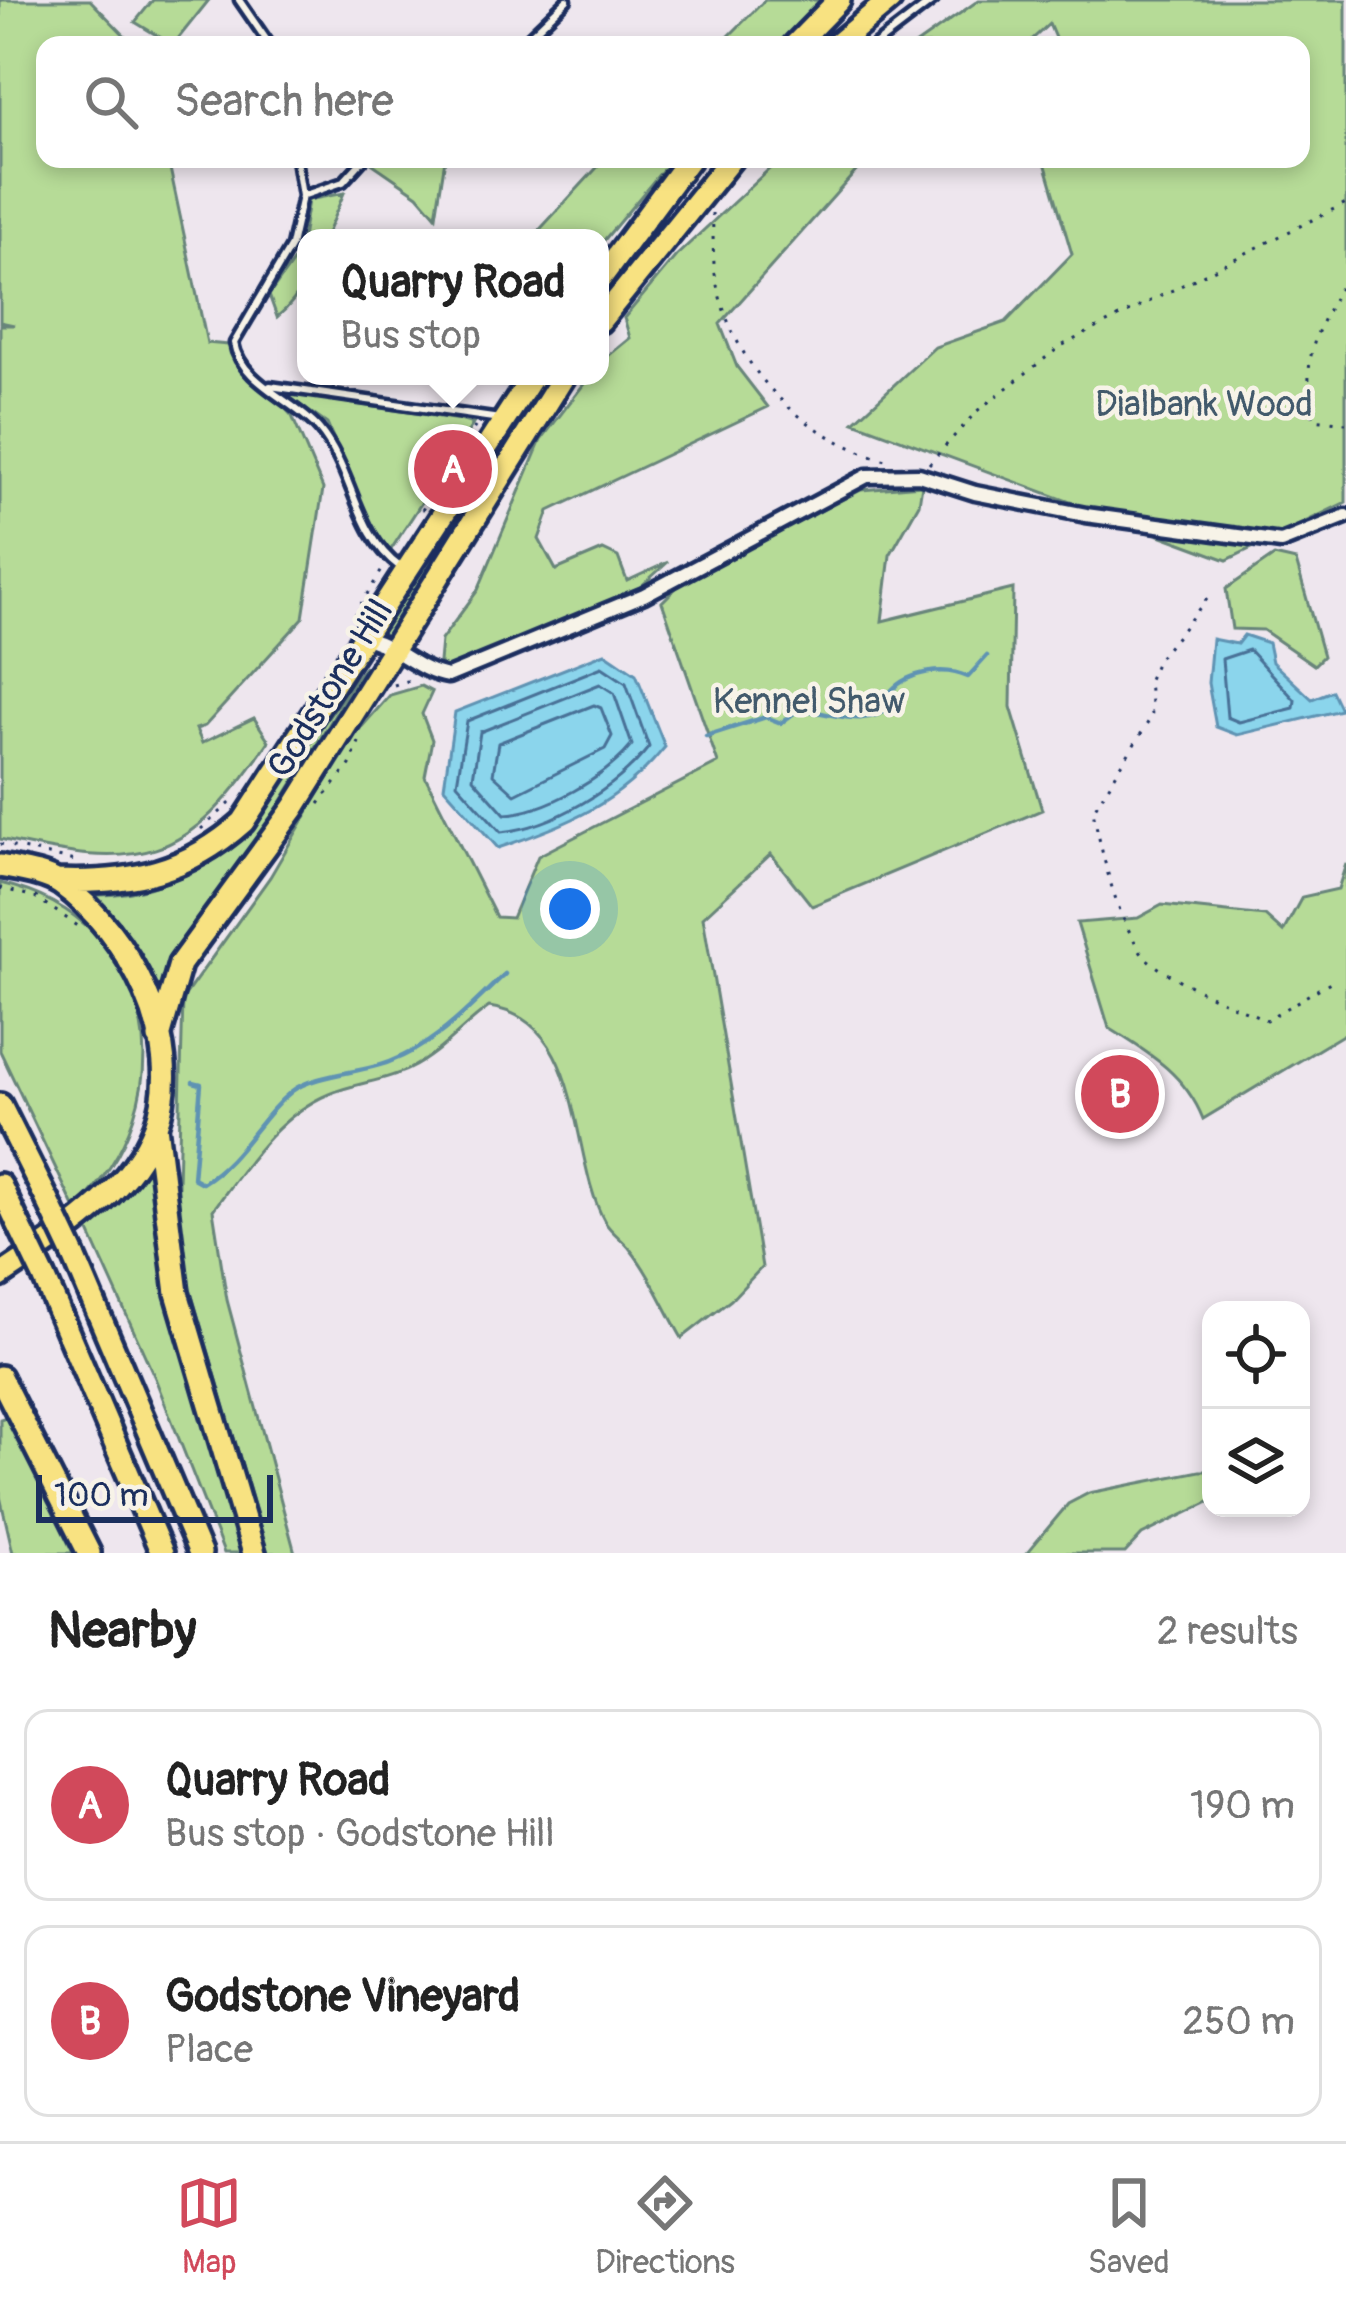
<!DOCTYPE html>
<html lang="en">
<head>
<meta charset="utf-8">
<style>
  :root { --surface:#fff; --page:#f2f2f2; --text:#222; --muted:#767676; --line:#e0e0e0; --accent:#d1495b }
  body { margin:0; font-family:Pangolin,sans-serif; background:var(--page); color:var(--text) }
  .controls { position:absolute; right:36px; bottom:36px; display:grid; overflow:hidden; border-radius:24px; box-shadow:0 6px 18px #0003 }
  .controls button { width:108px; height:108px; display:grid; place-items:center; padding:0; border:0; border-bottom:3px solid var(--line); background:var(--surface); color:var(--text); font:60px sans-serif }
  .scale { position:absolute; left:36px; bottom:30px; width:237px; box-sizing:border-box; padding-left:12px; border:6px solid #1b2f5e; border-top:0; font-size:33px; line-height:42px; white-space:nowrap; color:#1b2f5e; -webkit-text-stroke:9px #f7f3e8; paint-order:stroke }
  .you { position:absolute; left:570px; top:909px; width:42px; height:42px; margin:-30px; border:9px solid #fff; border-radius:50%; background:#1a73e8; box-shadow:0 0 0 18px #1a73e833 }
  .badge { display:grid; place-items:center; width:78px; height:78px; border-radius:50%; background:var(--accent); color:#fff; font-size:39px; font-weight:700 }
  .pin { position:absolute; translate:-50% -50%; border:6px solid #fff; box-shadow:0 3px 12px #0006 }
  .popup { position:absolute; left:297px; top:229px; width:312px; height:156px; box-sizing:border-box; display:grid; place-content:center; border-radius:24px; background:var(--surface); filter:drop-shadow(0 3px 9px #0005); font-size:39px; white-space:nowrap; color:var(--muted) }
  .popup b { font-size:45px; color:var(--text) }
  .popup::after { content:''; position:absolute; left:50%; top:100%; margin-left:-24px; border:24px solid transparent; border-top-color:var(--surface) }
  .list { margin:0; padding:0; list-style:none }
  h2 { display:flex; justify-content:space-between; align-items:center; height:156px; margin:0; padding:0 48px; font-size:51px }
  h2 small { font-size:39px; font-weight:400; color:var(--muted) }
  .list li { display:grid; grid-template-columns:78px 1fr auto; gap:36px; align-items:center; box-sizing:border-box; height:192px; margin:0 24px 24px; padding:0 24px; border:3px solid var(--line); border-radius:24px }
  .list b { display:block; font-size:45px; white-space:nowrap }
  .list p { margin:0; font-size:39px; white-space:nowrap; color:var(--muted) }
  .list em { font-size:39px; font-style:normal; color:var(--muted) }
  .icon { flex:none; width:66px; height:66px; fill:none; stroke:currentColor; stroke-width:2; stroke-linecap:round; stroke-linejoin:round }
  .map { position:relative; flex:none; width:1346px; height:1553px; overflow:hidden }
  .search { position:absolute; background:var(--surface); box-shadow:0 6px 18px #0003; left:36px; right:36px; top:36px; height:132px; display:flex; align-items:center; gap:30px; box-sizing:border-box; padding:0 42px; border-radius:24px; color:var(--muted); font-size:45px }
  .sheet { height:588px; background:var(--surface) }
  nav { display:flex; justify-content:space-around; align-items:center; box-sizing:border-box; height:168px; border-top:3px solid var(--line); background:var(--surface); font-size:33px; color:var(--muted) }
  nav a { display:grid; justify-items:center; gap:6px }
  nav .on { color:var(--accent) }
  .map>svg:first-child { display:block }
</style>
</head>
<body>
<div class="map">
<svg width="1346" height="1553" viewBox="0 0 1346 1553">
  <rect width="100%" height="100%" fill="#eee6ee"/>
  <filter id="ink" filterUnits="userSpaceOnUse"><feTurbulence type="fractalNoise" baseFrequency=".00833" numOctaves="2"/><feDisplacementMap in="SourceGraphic" scale="24" xChannelSelector="R" yChannelSelector="G"/><feConvolveMatrix kernelMatrix="1 2 1 2 8 2 1 2 1" color-interpolation-filters="sRGB"/></filter>
  <g filter="url(#ink)">
    <!-- green -->
    <path fill="#b6db97" stroke="#68857a" stroke-width="3" d="M0 0H90L134 45H45V159H168L207 343 228 345 292 416 323 489 303 618 205 726 196 729 202 743 254 718 269 741C185 866 140 871 0 839V325H14L0 322Z
      M153 0H209L173 45 135 22Z
      M765 0H824L776 45H720Z
      M979 0H1346V502L1227 560 854 422 935 347 1006 322 1072 254 1044 159H1301V45H1058L1049 24 1026 45H915Z
      M374 159H445L436 216 418 195 370 162Z
      M605 159H672L600 245V238H532Z
      M780 159H867L720 324 737 367 768 407 549 511 539 539 556 570 603 550 618 557 627 581 668 562 639 588 447 671 439 662 441 640 478 590 541 440 590 376H600L603 360 630 338 624 318 676 256Z
      M344 193 325 238H306C306 275 307 292 277 317L269 295 300 252 308 200Z
      M543 376H555L386 636 377 630Z
      M283 393 460 420 473 424 390 551 371 524 327 424Z
      M922 485 919 504 890 555 882 621 1013 589 1011 707 1042 810 812 906 771 854 703 917 762 1267 731 1300 682 1338C665 1309 651 1275 630 1249 623 1240 611 1232 605 1222 569 1159 586 1020 489 1007 461 1027 441 1053 409 1069 385 1081 355 1083 329 1094 278 1115 245 1167 213 1210L227 1300 295 1553H268L187 1279 177 1222 183 998 270 877 351 739 390 695 421 686 432 692 422 714 432 740 425 776 496 917 512 918 538 856 718 763 662 602 683 581 861 490Z
      M1274 556 1296 561 1323 656 1314 665 1263 630 1232 629 1226 589Z
      M365 666 254 846 172 954 157 1008 118 922 86 895C237 900 286 768 365 666Z
      M1346 864V1033L1203 1119C1185 1074 1149 1053 1109 1028L1077 923 1138 918 1162 905 1265 916 1283 932 1302 897 1338 889Z
      M0 883C161 920 188 1101 75 1209L0 1051Z
      M149 1149 163 1283 243 1553H224L155 1378 86 1225Z
      M9 1416 73 1553H13L0 1496V1419Z
      M1200 1471H1211V1501L1142 1535 1125 1553H1027L1068 1504 1089 1493Z"/>
    <!-- water -->
    <path fill="#8bd5ec" stroke="#5e93b3" stroke-width="3" d="M1244 635 1268 643 1272 662 1312 699 1332 691 1341 710 1237 735 1216 727 1208 683 1212 639 1237 644Z
      M605 653 636 674 665 747C619 804 567 825 498 848L444 787 455 712Z"/>
    <g fill="none" stroke-linecap="round" stroke-linejoin="round">
      <!-- shore -->
      <path stroke="#487197" stroke-width="3" d="M1249 650 1295 700 1294 708 1239 722 1227 717 1222 659Z
        M602 667 626 683 649 747C617 788 554 827 501 832L457 783 467 721Z
        M600 684 614 693 632 745C606 777 546 812 505 814L473 778 480 732Z
        M594 705 601 708 612 736 605 749 515 794 493 774 498 743Z"/>
      <!-- stream -->
      <path stroke="#5e93b3" stroke-width="4.5" d="M706 736 766 717 781 723 798 710C832 711 861 730 891 707V691C909 671 945 666 968 677L987 656
        M193 1082 201 1084 193 1178 202 1183C242 1159 257 1119 292 1091 315 1074 361 1073 389 1062 439 1043 467 1009 505 974"/>
      <defs>
        <path id="lane" d="M239 0 270 45
          M520 45 567 0
          M875 45 934 0
          M296 159 302 196
          M364 159 343 182 302 196 291 246 234 343C240 382 295 401 319 429 354 471 355 535 400 567
          M270 386 500 419"/>
        <path id="street" d="M361 638C394 642 415 671 448 676L644 595 867 476 919 475 975 493 1086 515 1281 542 1346 516"/>
        <path id="highway" d="M795 45 839 0
          M836 45 890 0
          M600 279 689 159
          M600 321 731 159
          M0 866C19 870 45 873 61 884 128 931 187 1043 156 1126 129 1196 58 1236 0 1276
          M57 881C131 884 187 872 243 822L533 376
          M159 1038 180 964 294 808 564 376
          M0 1105 48 1201
          M156 1126 177 1293 254 1553
          M0 1185 17 1221
          M74 1256 200 1553
          M44 1277 162 1553
          M0 1377 89 1553"/>
      </defs>
      <!-- lane casing -->
      <use href="#lane" stroke="#1b2f5e" stroke-width="15"/>
      <!-- street casing -->
      <use href="#street" stroke="#1b2f5e" stroke-width="21"/>
      <!-- highway casing -->
      <use href="#highway" stroke="#1b2f5e" stroke-width="30"/>
      <!-- path -->
      <path stroke="#1b2f5e" stroke-width="3" stroke-dasharray="3 9" stroke-linecap="butt" d="M712 213C714 235 712 258 716 280 733 369 802 438 890 461
        M1346 277C1316 330 1300 358 1314 419L1346 423
        M929 464 977 411 1061 346 1346 203
        M422 510 475 427
        M1207 599 1158 659 1149 679 1152 716 1093 811C1103 857 1115 914 1142 953 1159 977 1237 1006 1266 1020L1332 981
        M354 615 384 567
        M394 685 414 679
        M319 804 350 765 359 742
        M201 829 235 799
        M0 844 80 862
        M0 888 35 897 78 926"/>
      <!-- lane -->
      <use href="#lane" stroke="#f7f3e8" stroke-width="6"/>
      <!-- street -->
      <use href="#street" stroke="#f7f3e8" stroke-width="12"/>
      <!-- highway -->
      <use href="#highway" stroke="#f8e281" stroke-width="21"/>
      <defs>
        <path id="highway-bridge" d="M48 1201 74 1256
          M17 1221 44 1277"/>
      </defs>
      <!-- highway-bridge casing -->
      <use href="#highway-bridge" stroke="#1b2f5e" stroke-width="30" stroke-linecap="butt"/>
      <!-- highway-bridge -->
      <use href="#highway-bridge" stroke="#f8e281" stroke-width="21"/>
    </g>
  </g>
  <g text-anchor="middle" stroke-width="9" stroke-linejoin="round" paint-order="stroke">
    <!-- park labels -->
    <g font-size="36" fill="#425a6c" stroke="#f7f3e8">
      <text x="1204" y="416">Dialbank Wood</text>
      <text x="809" y="713">Kennel Shaw</text>
    </g>
    <!-- street labels -->
    <g font-size="36" fill="#1b2f5e" stroke="#f7f3e8">
      <text transform="translate(329 688) rotate(-58)" y="13">Godstone Hill</text>
    </g>
  </g>
</svg>
<div class="controls">
<button><svg class="icon" aria-label="locate" viewBox="0 0 24 24"><circle cx="12" cy="12" r="6"/><path d="M12 2v4M12 18v4M2 12h4M18 12h4"/></svg></button>
<button><svg class="icon" aria-label="layers" viewBox="0 0 24 24"><path d="M12 4l9 5-9 5-9-5zM3 14l9 5 9-5"/></svg></button>
</div>
<div class="scale">100 m</div>
<div class="you"></div>
<div class="pin badge" style="left:453px;top:469px">A</div>
<div class="popup"><b>Quarry Road</b>Bus stop</div>
<div class="pin badge" style="left:1120px;top:1094px">B</div>
<div class="search"><svg class="icon" aria-label="search" viewBox="0 0 24 24"><circle cx="10" cy="10" r="6"/><path d="M15 15l6 6"/></svg>Search here</div>
</div>
<section class="sheet">
<h2>Nearby<small>2 results</small></h2>
<ul class="list">
<li><span class="badge">A</span><div><b>Quarry Road</b><p>Bus stop · Godstone Hill</p></div><em>190 m</em></li>
<li><span class="badge">B</span><div><b>Godstone Vineyard</b><p>Place</p></div><em>250 m</em></li>
</ul>
</section>
<nav>
<a class="on"><svg class="icon" aria-label="map" viewBox="0 0 24 24"><path d="M3 6l6-2 6 2 6-2v14l-6 2-6-2-6 2zM9 4v14M15 6v14"/></svg>Map</a>
<a><svg class="icon" aria-label="directions" viewBox="0 0 24 24"><path d="M12 3l9 9-9 9-9-9zM9 14v-3h6M13 9l2 2-2 2"/></svg>Directions</a>
<a><svg class="icon" aria-label="saved" viewBox="0 0 24 24"><path d="M7 4h10v16l-5-4-5 4z"/></svg>Saved</a>
</nav>
</body>
</html>
